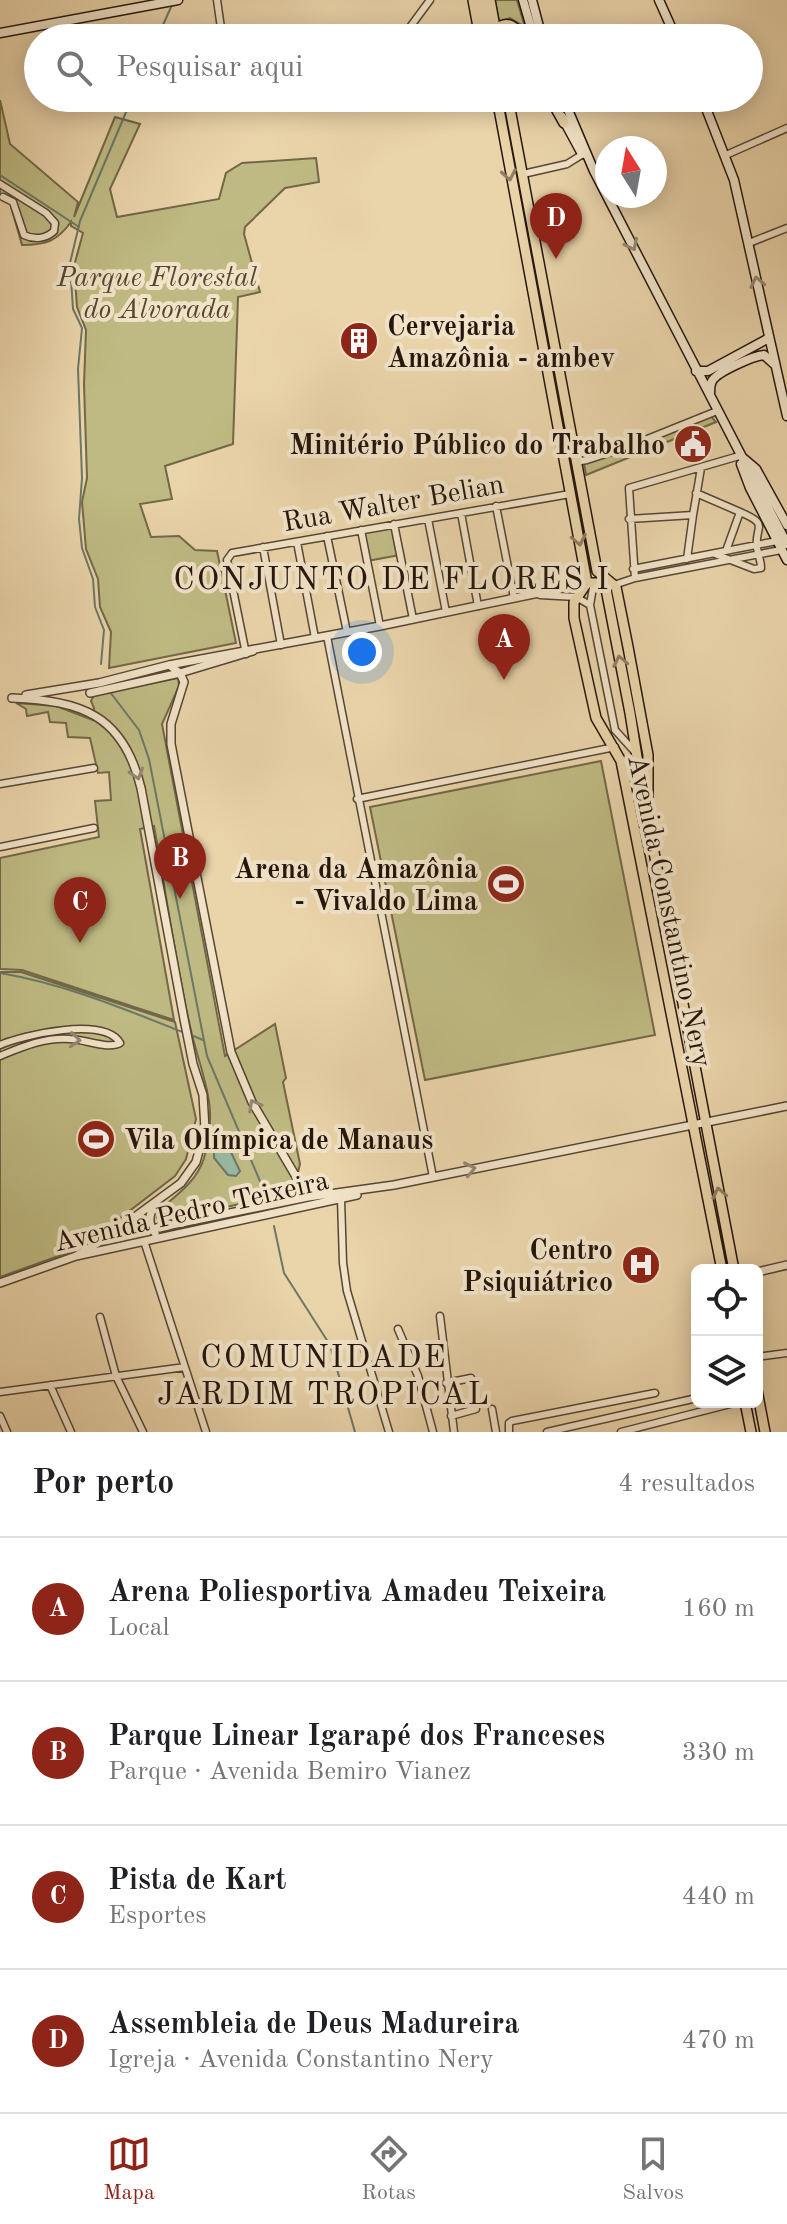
<!DOCTYPE html>
<html lang="pt">
<head>
<meta charset="utf-8">
<style>
  :root { --surface:#fff; --page:#f6f6f6; --text:#202124; --muted:#757577; --line:#e0e0e0; --accent:#8f2418 }
  body { margin:0; font-family:"Old Standard TT",serif; background:var(--page); color:var(--text) }
  .controls { position:absolute; right:24px; bottom:24px; display:grid; overflow:hidden; border-radius:12px; box-shadow:0 4px 20px #0003 }
  .controls button { width:72px; height:72px; display:grid; place-items:center; padding:0; border:0; border-bottom:2px solid var(--line); background:var(--surface); color:var(--text); font:40px sans-serif }
  .compass { position:absolute; left:595px; top:136px; width:72px; height:72px; border-radius:50%; background:var(--surface); box-shadow:0 4px 20px #0003; rotate:349deg }
  .you { position:absolute; left:362px; top:652px; width:28px; height:28px; margin:-20px; border:6px solid #fff; border-radius:50%; background:#1a73e8; box-shadow:0 0 0 12px #1a73e833 }
  .badge { display:grid; place-items:center; width:52px; height:52px; border-radius:50%; background:var(--accent); color:#fff; font-size:26px; font-weight:700 }
  .pin { position:absolute; translate:-50% -66px; filter:drop-shadow(0 2px 4px #0008) }
  .pin::after { content:''; position:absolute; top:42px; width:28px; height:24px; background:inherit; clip-path:polygon(0 0,100% 0,50% 100%) }
  .list { margin:0; padding:0; list-style:none }
  h2 { display:flex; justify-content:space-between; align-items:center; height:104px; margin:0; padding:0 32px; font-size:34px }
  h2 small { font-size:26px; font-weight:400; color:var(--muted) }
  .list li { display:grid; grid-template-columns:52px 1fr auto; gap:24px; align-items:center; box-sizing:border-box; height:144px; padding:0 32px; border-top:2px solid var(--line) }
  .list b { display:block; font-size:30px; white-space:nowrap }
  .list p { margin:0; font-size:26px; white-space:nowrap; color:var(--muted) }
  .list em { font-size:26px; font-style:normal; color:var(--muted) }
  .icon { flex:none; width:44px; height:44px; fill:none; stroke:currentColor; stroke-width:2; stroke-linecap:round; stroke-linejoin:round }
  .map { position:relative; flex:none; width:787px; height:1432px; overflow:hidden }
  .search { position:absolute; background:var(--surface); box-shadow:0 4px 20px #0003; left:24px; right:24px; top:24px; height:88px; display:flex; align-items:center; gap:20px; box-sizing:border-box; padding:0 28px; border-radius:44px; color:var(--muted); font-size:30px }
  .sheet { height:680px; background:var(--surface) }
  nav { display:flex; justify-content:space-around; align-items:center; box-sizing:border-box; height:112px; border-top:2px solid var(--line); background:var(--surface); font-size:22px; color:var(--muted) }
  nav a { display:grid; justify-items:center; gap:4px }
  nav .on { color:var(--accent) }
  .map>svg:first-child { display:block }
</style>
</head>
<body>
<div class="map">
<svg width="787" height="1432" viewBox="0 0 787 1432">
  <rect width="100%" height="100%" fill="#ead4aa"/>
  <filter id="stains"><feTurbulence type="fractalNoise" baseFrequency=".0025" numOctaves="4"/><feColorMatrix values="0 0 0 0 .2 0 0 0 0 .09 0 0 0 0 .02 0 0 0 .5 -.17"/></filter>
  <radialGradient id="worn" r=".72"><stop offset=".6" stop-color="#630" stop-opacity="0"/><stop offset="1" stop-color="#630" stop-opacity=".3"/></radialGradient>
  <!-- green -->
  <path fill="#bfba83" stroke="#726848" stroke-width="2" d="M495 0H517L525 27 510 18 499 22Z
    M0 100 10 144 78 202 74 217 115 117 140 124 110 189 117 217 219 199 226 173 242 163 316 158 319 182 285 188 245 227 244 234 260 292 238 297 233 444 165 466 172 499 140 504 151 537 179 536 195 550 217 551 236 643 109 668 111 632 100 607 98 579 86 549 82 502 87 478 84 384 86 330 77 307 74 266 83 233 71 226V222C57 241 47 245 22 245L10 203 0 197Z
    M709 414 716 422 586 475 584 463Z
    M392 522 400 555 367 561 360 528Z
    M178 678 179 686 162 724 225 1056 275 1024 286 1078 283 1082 300 1164 295 1185 290 1193 162 1221 157 1218V1212C174 1197 197 1182 204 1158 220 1103 201 1077 190 1026 175 960 166 892 154 826L140 829 174 1020 22 970 0 969V858L99 837 95 801 111 800 109 772 98 773 90 738 68 737 66 723 50 722 48 712 27 716 26 709 16 703 56 706 93 720 94 708 91 701 94 695Z
    M601 761 655 1035 425 1080 370 807Z
    M0 972H21L175 1022 196 1119 186 1159 175 1176 81 1248 0 1277Z"/>
  <!-- water -->
  <path fill="#99b9a3" stroke="#6a7867" stroke-width="2" d="M222 1144 228 1146 240 1171 236 1176 228 1175 214 1158V1151Z"/>
  <g fill="none" stroke-linecap="round" stroke-linejoin="round">
    <!-- stream -->
    <path stroke="#6a7867" stroke-width="2" d="M157 38 172 5
      M0 175 79 227
      M101 664 104 630 95 607 93 579 82 548 79 519 82 478 78 369 82 328 73 309 70 263 80 221 132 98
      M110 692 139 730 149 759 207 1056 265 1193
      M0 973C65 984 124 1009 185 1033
      M191 1035 203 1040
      M274 1226 284 1273 330 1345 355 1432"/>
    <defs>
      <path id="minor" d="M217 0 221 28 225 38
        M402 38 430 0
        M726 155 787 128
        M523 174 567 164 583 154
        M0 184 46 213 55 223 54 231C46 239 34 240 24 235L13 202 3 197
        M749 243 787 228
        M577 457 581 461 587 460 630 446 717 411
        M696 493 740 512 726 551
        M496 506 514 598
        M461 513 478 606
        M428 519 446 612
        M629 519 693 515 701 468
        M394 524 413 619
        M361 530 380 626
        M327 536 347 632
        M297 542 315 638
        M263 547 281 645
        M715 554 754 569 761 568C761 560 758 555 757 548 754 526 771 525 740 512
        M687 559 693 515
        M633 569 777 541
        M635 578 629 488 739 456
        M594 582 590 605 615 730 635 752
        M614 585 635 578 781 550
        M540 595 576 597 590 605
        M327 636 433 1177
        M246 654 227 560 232 553 570 494
        M0 784 94 768
        M357 799 615 747
        M0 847 94 828
        M0 1045C24 1035 104 1016 120 1043 109 1050 84 1039 70 1039 45 1037 22 1047 0 1056
        M341 1199 343 1263 347 1291 389 1432
        M144 1241 206 1432
        M440 1316 454 1432
        M100 1317 116 1376 143 1432
        M398 1329 418 1376 433 1432
        M757 1357 787 1353
        M446 1383 471 1378
        M50 1385 71 1432
        M0 1392 185 1367
        M492 1409 496 1432
        M0 1416 7 1432
        M451 1416 476 1409
        M509 1432V1423L512 1421 655 1393
        M547 1432 697 1398
        M621 1432 738 1402"/>
      <path id="tertiary" d="M169 665 180 673 184 682 171 724V744L231 1052 252 1102 308 1197
        M90 693 180 673 253 651
        M26 695 99 683 169 665 380 626 587 583
        M12 698C81 701 123 714 141 788L184 1019 193 1064 203 1095 205 1129 196 1162 181 1183 106 1238 76 1256
        M152 1229 308 1197 394 1185 787 1106
        M155 1233C147 1223 149 1213 156 1204
        M757 1272 787 1265
        M0 1283 76 1256 357 1195"/>
      <path id="secondary" d="M523 0 534 38
        M532 0 542 38
        M659 0 676 38
        M0 33 178 0
        M563 98 594 171 787 544
        M702 98 734 180 787 416
        M562 117 582 154
        M696 371H708L769 338
        M710 394C710 389 710 385 712 381 717 372 753 356 764 355L774 364
        M743 458 756 469 787 525
        M741 464 750 488 787 560"/>
      <path id="trunk" d="M473 0 480 38
        M482 0 488 38
        M490 0 497 38
        M495 30C507 19 516 26 522 38
        M497 98 587 583
        M508 98 597 571 616 587 628 647 648 755V821L734 1270
        M550 98 564 123
        M587 583 574 602V618L596 718 621 761 722 1270
        M587 583H600L606 589 630 713 644 801
        M757 1390 765 1432
        M745 1402 751 1432"/>
    </defs>
    <!-- minor casing -->
    <use href="#minor" stroke="#564634" stroke-width="9"/>
    <!-- tertiary casing -->
    <use href="#tertiary" stroke="#564634" stroke-width="10"/>
    <!-- secondary casing -->
    <use href="#secondary" stroke="#24160c" stroke-width="11"/>
    <!-- trunk casing -->
    <use href="#trunk" stroke="#24160c" stroke-width="12"/>
    <!-- minor -->
    <use href="#minor" stroke="#f1e3c8" stroke-width="6"/>
    <!-- tertiary -->
    <use href="#tertiary" stroke="#f1e3c8" stroke-width="7"/>
    <!-- secondary -->
    <use href="#secondary" stroke="#f1e3c8" stroke-width="8"/>
    <!-- trunk -->
    <use href="#trunk" stroke="#ead4aa" stroke-width="9"/>
  </g>
  <!-- one-way arrows -->
  <defs><path id="oneway-chevron" d="M-2-3.5L2.5 0L-2 3.5" fill="none" stroke-width="1.6" stroke-linecap="round" stroke-linejoin="round" transform="scale(2)"/></defs>
  <g stroke="#917e63">
    <use href="#oneway-chevron" transform="translate(509 175) rotate(80)"/>
    <use href="#oneway-chevron" transform="translate(579 540) rotate(79)"/>
    <use href="#oneway-chevron" transform="translate(620 661) rotate(-101)"/>
    <use href="#oneway-chevron" transform="translate(719 1193) rotate(-101)"/>
  </g>
  <g stroke="#958773">
    <use href="#oneway-chevron" transform="translate(632 245) rotate(63)"/>
    <use href="#oneway-chevron" transform="translate(757 282) rotate(-102)"/>
    <use href="#oneway-chevron" transform="translate(137 774) rotate(73)"/>
    <use href="#oneway-chevron" transform="translate(75 1040) rotate(5)"/>
    <use href="#oneway-chevron" transform="translate(254 1105) rotate(-119)"/>
    <use href="#oneway-chevron" transform="translate(470 1169) rotate(-12)"/>
  </g>
  <!-- icons -->
  <defs>
    <symbol id="building-disc" viewBox="-11 -11 22 22"><circle r="9.5" fill="#8f2418" stroke="#f1e3c8"/><path d="M-4-6H4V6H1V3H-1V6H-4ZM-2.5-4.3h1.7v1.8h-1.7ZM.8-4.3h1.7v1.8H.8ZM-2.5-1h1.7V.8h-1.7ZM.8-1h1.7V.8H.8Z" fill="#fff"/></symbol>
    <symbol id="civic-disc" viewBox="-11 -11 22 22"><circle r="9.5" fill="#8f2418" stroke="#f1e3c8"/><path d="M-.6-6.5H3V-4.5H.6V-3L4-1V1h2V6H-6V1h2V-1L-.6-3ZM-1.2 2.5V6h2.4V2.5Z" fill="#fff"/></symbol>
    <symbol id="stadium-disc" viewBox="-11 -11 22 22"><circle r="9.5" fill="#8f2418" stroke="#f1e3c8"/><path d="M0-5a6.5 5 0 1 0 0 10a6.5 5 0 1 0 0-10ZM-3.5-1.8h7v3.6h-7Z" fill="#fff"/></symbol>
    <symbol id="hospital-disc" viewBox="-11 -11 22 22"><circle r="9.5" fill="#8f2418" stroke="#f1e3c8"/><path d="M-5-5h3v3.5h4V-5h3V5h-3V1.5h-4V5h-3Z" fill="#fff"/></symbol>
  </defs>
  <g fill-rule="evenodd">
    <use href="#building-disc" x="337" y="319" width="44" height="44"/>
    <use href="#civic-disc" x="671" y="422" width="44" height="44"/>
    <use href="#stadium-disc" x="484" y="862" width="44" height="44"/>
    <use href="#stadium-disc" x="74" y="1117" width="44" height="44"/>
    <use href="#hospital-disc" x="619" y="1243" width="44" height="44"/>
  </g>
  <g text-anchor="middle" stroke-width="8" stroke-linejoin="round" paint-order="stroke">
    <!-- park labels -->
    <g font-size="28" font-style="italic" fill="#524730" stroke="#f1e3c8">
      <text x="157" y="286">Parque Florestal<tspan x="157" dy="32">do Alvorada</tspan></text>
    </g>
    <!-- poi labels -->
    <g font-size="28" font-weight="bold" fill="#24160c" stroke="#f1e3c8" text-anchor="end">
      <text x="387" y="335" text-anchor="start">Cervejaria<tspan x="387" dy="32">Amazônia - ambev</tspan></text>
      <text x="665" y="454">Minitério Público do Trabalho</text>
      <text x="478" y="878">Arena da Amazônia<tspan x="478" dy="32">- Vivaldo Lima</tspan></text>
      <text x="124" y="1149" text-anchor="start">Vila Olímpica de Manaus</text>
      <text x="613" y="1259">Centro<tspan x="613" dy="32">Psiquiátrico</tspan></text>
    </g>
    <!-- street labels -->
    <g font-size="28" fill="#24160c" stroke="#f1e3c8">
      <text transform="translate(393 502) rotate(-10)" y="10">Rua Walter Belian</text>
      <text transform="translate(671 911) rotate(78)" y="10">Avenida Constantino Nery</text>
      <text transform="translate(191 1210) rotate(-13)" y="10">Avenida Pedro Teixeira</text>
    </g>
    <!-- quarter labels -->
    <g font-size="32" letter-spacing="2" fill="#24160c" stroke="#f1e3c8">
      <text x="392" y="589">CONJUNTO DE FLORES I</text>
      <text x="324" y="1367">COMUNIDADE<tspan x="324" dy="37">JARDIM TROPICAL</tspan></text>
    </g>
  </g>
  <rect width="100%" height="100%" filter="url(#stains)"/>
  <rect width="100%" height="100%" fill="url(#worn)"/>
</svg>
<div class="controls">
<button><svg class="icon" aria-label="locate" viewBox="0 0 24 24"><circle cx="12" cy="12" r="6"/><path d="M12 2v4M12 18v4M2 12h4M18 12h4"/></svg></button>
<button><svg class="icon" aria-label="layers" viewBox="0 0 24 24"><path d="M12 4l9 5-9 5-9-5zM3 14l9 5 9-5"/></svg></button>
</div>
<svg class="compass" viewBox="-18 -18 36 36"><path d="M0-13l5 13h-10z" fill="#e53935"/><path d="M0 13l5-13h-10z" fill="#757577"/></svg>
<div class="you"></div>
<div class="pin badge" style="left:504px;top:680px">A</div>
<div class="pin badge" style="left:180px;top:899px">B</div>
<div class="pin badge" style="left:80px;top:943px">C</div>
<div class="pin badge" style="left:556px;top:259px">D</div>
<div class="search"><svg class="icon" aria-label="search" viewBox="0 0 24 24"><circle cx="10" cy="10" r="6"/><path d="M15 15l6 6"/></svg>Pesquisar aqui</div>
</div>
<section class="sheet">
<h2>Por perto<small>4 resultados</small></h2>
<ul class="list">
<li><span class="badge">A</span><div><b>Arena Poliesportiva Amadeu Teixeira</b><p>Local</p></div><em>160 m</em></li>
<li><span class="badge">B</span><div><b>Parque Linear Igarapé dos Franceses</b><p>Parque · Avenida Bemiro Vianez</p></div><em>330 m</em></li>
<li><span class="badge">C</span><div><b>Pista de Kart</b><p>Esportes</p></div><em>440 m</em></li>
<li><span class="badge">D</span><div><b>Assembleia de Deus Madureira</b><p>Igreja · Avenida Constantino Nery</p></div><em>470 m</em></li>
</ul>
</section>
<nav>
<a class="on"><svg class="icon" aria-label="map" viewBox="0 0 24 24"><path d="M3 6l6-2 6 2 6-2v14l-6 2-6-2-6 2zM9 4v14M15 6v14"/></svg>Mapa</a>
<a><svg class="icon" aria-label="directions" viewBox="0 0 24 24"><path d="M12 3l9 9-9 9-9-9zM9 14v-3h6M13 9l2 2-2 2"/></svg>Rotas</a>
<a><svg class="icon" aria-label="saved" viewBox="0 0 24 24"><path d="M7 4h10v16l-5-4-5 4z"/></svg>Salvos</a>
</nav>
</body>
</html>
